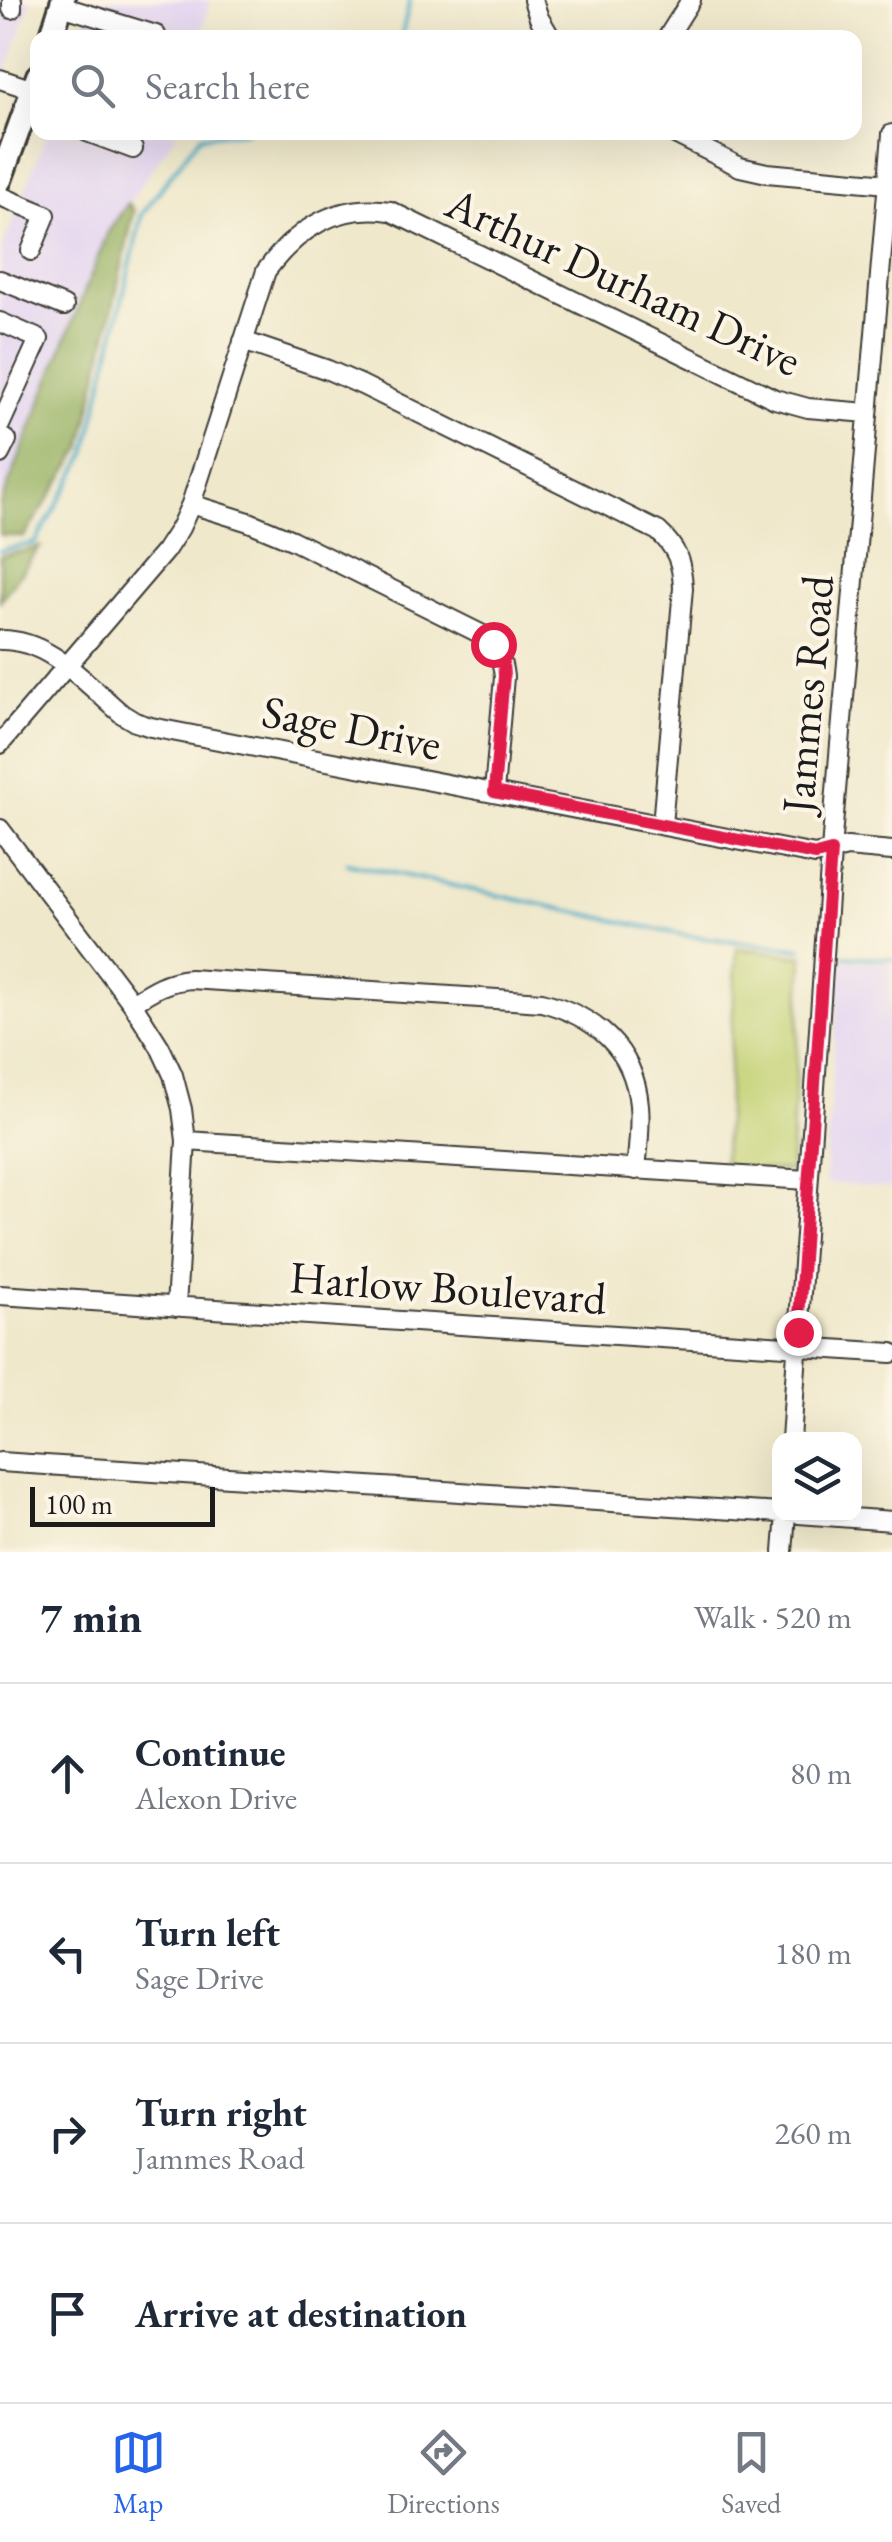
<!DOCTYPE html>
<html lang="en">
<head>
<meta charset="utf-8">
<style>
  :root { --surface:#fff; --page:#f2f2f3; --text:#1f2937; --muted:#747a83; --line:#e0e1e3; --accent:#2563eb }
  body { margin:0; font-family:"EB Garamond",serif; background:var(--page); color:var(--text) }
  .controls { position:absolute; right:30px; bottom:30px; display:grid; overflow:hidden; border-radius:20px; box-shadow:0 10px 40px #0002 }
  .controls button { width:90px; height:90px; display:grid; place-items:center; padding:0; border:0; border-bottom:2px solid var(--line); background:var(--surface); color:var(--text); font:50px sans-serif }
  .scale { position:absolute; left:30px; bottom:25px; width:185px; box-sizing:border-box; padding-left:10px; border:5px solid #1c1c1c; border-top:0; font-size:28px; line-height:35px; white-space:nowrap; color:#1c1c1c; -webkit-text-stroke:8px #fcf5e5; paint-order:stroke }
  .stop { position:absolute; width:30px; height:30px; margin:-22px; border:8px solid #e11d48; border-radius:50%; background:#fff }
  .stop.end { background:#e11d48; border-color:#fff; box-shadow:0 2px 10px #0008 }
  .list { margin:0; padding:0; list-style:none }
  h2 { display:flex; justify-content:space-between; align-items:center; height:130px; margin:0; padding:0 40px; font-size:42px }
  h2 small { font-size:32px; font-weight:400; color:var(--muted) }
  .list li { display:grid; grid-template-columns:65px 1fr auto; gap:30px; align-items:center; box-sizing:border-box; height:180px; padding:0 40px; border-top:2px solid var(--line) }
  .list b { display:block; font-size:38px; white-space:nowrap }
  .list p { margin:0; font-size:32px; white-space:nowrap; color:var(--muted) }
  .list em { font-size:32px; font-style:normal; color:var(--muted) }
  .icon { flex:none; width:55px; height:55px; fill:none; stroke:currentColor; stroke-width:2; stroke-linecap:round; stroke-linejoin:round }
  .map { position:relative; flex:none; width:892px; height:1552px; overflow:hidden }
  .search { position:absolute; background:var(--surface); box-shadow:0 10px 40px #0002; left:30px; right:30px; top:30px; height:110px; display:flex; align-items:center; gap:25px; box-sizing:border-box; padding:0 35px; border-radius:20px; color:var(--muted); font-size:38px }
  .sheet { height:850px; background:var(--surface) }
  nav { display:flex; justify-content:space-around; align-items:center; box-sizing:border-box; height:140px; border-top:2px solid var(--line); background:var(--surface); font-size:28px; color:var(--muted) }
  nav a { display:grid; justify-items:center; gap:5px }
  nav .on { color:var(--accent) }
  .map>svg:first-child { display:block }
</style>
</head>
<body>
<div class="map">
<svg width="892" height="1552" viewBox="0 0 892 1552">
  <rect width="100%" height="100%" fill="#fcf5e5"/>
  <filter id="ink" filterUnits="userSpaceOnUse"><feTurbulence type="fractalNoise" baseFrequency=".01" numOctaves="2"/><feDisplacementMap in="SourceGraphic" scale="20" xChannelSelector="R" yChannelSelector="G"/><feConvolveMatrix kernelMatrix="1 2 1 2 8 2 1 2 1" color-interpolation-filters="sRGB"/></filter>
  <filter id="wash" filterUnits="userSpaceOnUse"><feTurbulence type="fractalNoise" baseFrequency=".0048" numOctaves="4" result="noise"/><feDisplacementMap in="SourceGraphic" scale="40" xChannelSelector="R" yChannelSelector="G"/><feGaussianBlur stdDeviation="2.25" result="paint"/><feColorMatrix in="noise" values="0 0 0 0 0 0 0 0 0 0 0 0 0 0 0 0 0 1.4 0 .05"/><feComposite in="paint" operator="in"/></filter>
  <g filter="url(#wash)">
    <rect width="100%" height="100%" fill="#efe8cb"/>
    <!-- built -->
    <path fill="#e2d4f3" d="M0 0H31L0 93Z
      M92 0H210L201 37 80 38Z
      M47 133H177L108 232 0 506V254Z
      M840 959 892 962V1188L825 1183Z"/>
    <!-- green -->
    <path fill="#c2d173" stroke="#6f7648" stroke-width="2.5" d="M737 948 803 956 790 1171 723 1168Z"/>
    <!-- forest -->
    <path fill="#99b365" stroke="#5a6840" stroke-width="2.5" d="M128 203 134 211 82 448 24 537 0 535V506L108 232Z
      M40 547 0 601V556Z"/>
    <g fill="none" stroke-linecap="round" stroke-linejoin="round">
      <!-- stream -->
      <path stroke="#46aac6" stroke-width="4" d="M401 38 410 0
        M0 551 35 543 86 455 142 214 200 136 247 132
        M347 863 688 936 802 949
        M844 956 892 959"/>
    </g>
  </g>
  <g filter="url(#ink)">
    <g fill="none" stroke-linecap="round" stroke-linejoin="round">
      <defs>
        <path id="minor" d="M533 0 539 18 551 38
          M61 6 156 35
          M12 9V0
          M667 38 691 0
          M0 79 33 90
          M87 132 133 149
          M671 132 740 167 767 173 888 184
          M0 196 46 215 31 251
          M0 280 64 306
          M0 322 39 339 0 425
          M243 341 328 370 362 385 658 531C677 548 682 563 683 588L662 825
          M0 437 7 440 0 454
          M191 504 249 522 292 540 483 635C497 647 502 658 504 677L494 792
          M0 640C50 639 86 684 122 714L135 722 151 727 815 855 847 847 892 851
          M0 744 165 551 180 528 191 504 266 271C297 229 336 203 390 211L775 399 808 408 868 413
          M0 829 132 1003 160 1047 173 1075 182 1109 186 1141 176 1307
          M132 1003C152 990 166 981 190 979L542 1002C594 1016 634 1048 639 1105 641 1126 638 1149 636 1170
          M186 1141 808 1180
          M0 1295 892 1353
          M791 1440 832 838 892 134
          M0 1462 780 1513
          M799 1514 892 1521
          M783 1552 786 1514"/>
        <path id="major" d="M51 38 63 0
          M0 180 38 76"/>
      </defs>
      <!-- minor casing -->
      <use href="#minor" stroke="#3c3b36" stroke-width="22"/>
      <!-- major casing -->
      <use href="#major" stroke="#3c3b36" stroke-width="28"/>
      <!-- minor -->
      <use href="#minor" stroke="#fff" stroke-width="18"/>
      <!-- major -->
      <use href="#major" stroke="#fff" stroke-width="22"/>
    </g>
  </g>
  <g fill="none" stroke-linecap="round" stroke-linejoin="round" filter="url(#ink)">
    <!-- route -->
    <path stroke="#e11d48" stroke-width="12" d="M493 644 503 663 504 676 494 792 816 855 831 851 798 1332"/>
  </g>
  <g text-anchor="middle" stroke-width="8" stroke-linejoin="round" paint-order="stroke">
    <!-- street labels -->
    <g font-size="45" fill="#1c1c1c" stroke="#fcf5e5">
      <text transform="translate(624 281) rotate(25)" y="16">Arthur Durham Drive</text>
      <text transform="translate(807 694) rotate(-85)" y="16">Jammes Road</text>
      <text transform="translate(352 727) rotate(11)" y="16">Sage Drive</text>
      <text transform="translate(448 1287) rotate(4)" y="16">Harlow Boulevard</text>
    </g>
  </g>
</svg>
<div class="controls">
<button><svg class="icon" aria-label="layers" viewBox="0 0 24 24"><path d="M12 4l9 5-9 5-9-5zM3 14l9 5 9-5"/></svg></button>
</div>
<div class="scale">100 m</div>
<div class="stop" style="left:493px;top:644px"></div>
<div class="stop end" style="left:798px;top:1332px"></div>
<div class="search"><svg class="icon" aria-label="search" viewBox="0 0 24 24"><circle cx="10" cy="10" r="6"/><path d="M15 15l6 6"/></svg>Search here</div>
</div>
<section class="sheet">
<h2>7 min<small>Walk · 520 m</small></h2>
<ul class="list">
<li><svg class="icon" aria-label="ahead" viewBox="0 0 24 24"><path d="M12 20V5M6 11l6-6 6 6"/></svg><div><b>Continue</b><p>Alexon Drive</p></div><em>80 m</em></li>
<li><svg class="icon" aria-label="left" viewBox="0 0 24 24"><path d="M17 20v-9H6M10 6l-5 5 5 5"/></svg><div><b>Turn left</b><p>Sage Drive</p></div><em>180 m</em></li>
<li><svg class="icon" aria-label="right" viewBox="0 0 24 24"><path d="M7 20v-9h11M14 6l5 5-5 5"/></svg><div><b>Turn right</b><p>Jammes Road</p></div><em>260 m</em></li>
<li><svg class="icon" aria-label="arrive" viewBox="0 0 24 24"><path d="M6 21V4h12l-3 4 3 4H6"/></svg><div><b>Arrive at destination</b></div></li>
</ul>
</section>
<nav>
<a class="on"><svg class="icon" aria-label="map" viewBox="0 0 24 24"><path d="M3 6l6-2 6 2 6-2v14l-6 2-6-2-6 2zM9 4v14M15 6v14"/></svg>Map</a>
<a><svg class="icon" aria-label="directions" viewBox="0 0 24 24"><path d="M12 3l9 9-9 9-9-9zM9 14v-3h6M13 9l2 2-2 2"/></svg>Directions</a>
<a><svg class="icon" aria-label="saved" viewBox="0 0 24 24"><path d="M7 4h10v16l-5-4-5 4z"/></svg>Saved</a>
</nav>
</body>
</html>
